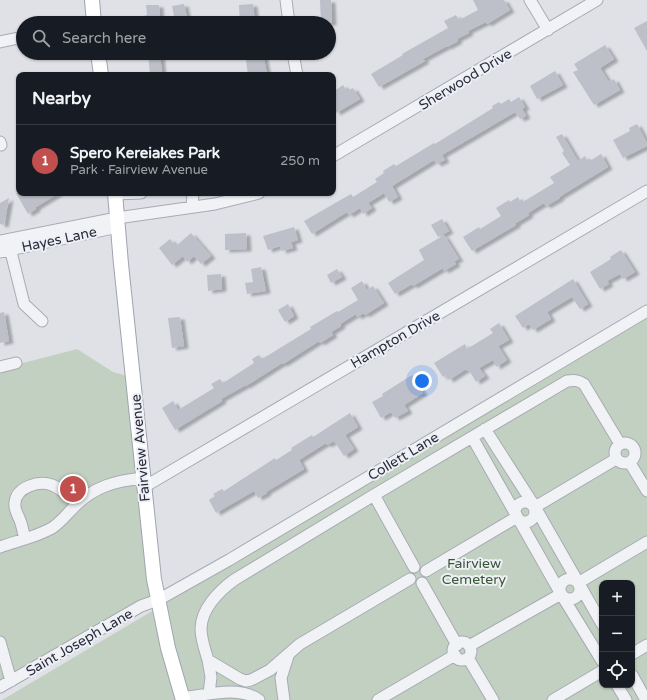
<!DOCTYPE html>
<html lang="en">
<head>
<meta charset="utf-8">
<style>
  :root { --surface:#171b24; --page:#242831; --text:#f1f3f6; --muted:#9ea1a6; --line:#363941; --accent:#c14f4e }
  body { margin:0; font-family:"Varela Round",sans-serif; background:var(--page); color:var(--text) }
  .controls { position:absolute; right:12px; bottom:12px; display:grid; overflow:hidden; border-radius:8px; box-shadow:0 1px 3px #0004 }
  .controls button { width:36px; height:36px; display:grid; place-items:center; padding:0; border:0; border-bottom:1px solid var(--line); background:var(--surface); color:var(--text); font:20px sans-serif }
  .you { position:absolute; left:422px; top:381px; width:14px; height:14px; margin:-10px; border:3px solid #fff; border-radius:50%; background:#1a73e8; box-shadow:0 0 0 6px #1a73e833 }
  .badge { display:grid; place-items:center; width:26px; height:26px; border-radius:50%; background:var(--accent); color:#fff; font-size:13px; font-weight:700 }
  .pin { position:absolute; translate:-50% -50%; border:2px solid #fff; box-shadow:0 1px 4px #0006 }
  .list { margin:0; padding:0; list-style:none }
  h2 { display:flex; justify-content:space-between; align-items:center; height:52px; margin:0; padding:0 16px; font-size:17px }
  h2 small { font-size:13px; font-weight:400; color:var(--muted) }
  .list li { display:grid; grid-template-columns:26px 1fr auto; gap:12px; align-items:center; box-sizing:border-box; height:72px; padding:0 16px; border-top:1px solid var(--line) }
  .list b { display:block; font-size:15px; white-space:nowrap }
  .list p { margin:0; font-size:13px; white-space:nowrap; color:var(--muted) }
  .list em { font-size:13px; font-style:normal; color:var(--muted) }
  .icon { flex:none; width:22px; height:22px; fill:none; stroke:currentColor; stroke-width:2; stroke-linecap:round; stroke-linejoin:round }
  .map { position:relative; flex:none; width:647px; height:700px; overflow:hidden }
  .search { position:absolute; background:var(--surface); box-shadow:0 1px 3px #0004; left:16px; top:16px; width:320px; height:44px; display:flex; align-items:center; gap:10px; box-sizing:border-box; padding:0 14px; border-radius:22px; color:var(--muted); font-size:15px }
  .panel { position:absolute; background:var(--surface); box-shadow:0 1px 3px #0004; left:16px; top:72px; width:320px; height:124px; border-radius:8px }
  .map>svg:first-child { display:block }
</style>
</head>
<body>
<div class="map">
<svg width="647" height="700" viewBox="0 0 647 700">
  <defs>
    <filter id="shadow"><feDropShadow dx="4.5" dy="2.5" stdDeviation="1" flood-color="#0004"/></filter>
  </defs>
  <rect width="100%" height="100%" fill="#dfe1e7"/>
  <!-- green -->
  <path fill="#c2d0c1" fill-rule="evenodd" d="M647 318V700H2ZM602 583H632V685H602Z
    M77 349 113 372 134 378 158 600 0 687V369Z"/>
  <!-- building -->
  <path fill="#bdbfc9" filter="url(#shadow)" d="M320 0H331L332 23H321Z
    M473 0H504L510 10 487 24 486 22 468 31 469 33 457 39 458 41 447 47V46L423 59 425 61 379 87 371 74 403 55 402 54 448 28 444 21 456 15 459 20 478 10Z
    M184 4 187 18 175 21 172 6Z
    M253 4 255 23H240L239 5Z
    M146 5H159L160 23H145L144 16 147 15Z
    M647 21V51L634 28Z
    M605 45 614 59 600 68 609 82 614 79 620 90 594 105 573 72 578 70 574 64Z
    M148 53H160L162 75H150Z
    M245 53H263L267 75H248Z
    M555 71 563 85 537 99 530 86Z
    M343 85 347 91 353 88 360 99 336 113 333 107V92Z
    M519 97 525 107 522 109 526 116 520 119 515 112 442 155 445 160 437 164 434 160 392 186 398 197 389 202 384 193 368 203 372 208 363 214 360 208 349 215 347 212 312 234 304 221 351 194 353 197 377 182 375 179 384 173 383 171 394 164 396 166 434 143 435 144 493 108 492 106 499 102 501 104 509 99 511 102Z
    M637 124 647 143V146L623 158 613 140 630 131 629 128Z
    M562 134 578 161 585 156 588 162 601 154 608 167 559 197 560 198 546 206 544 203 528 213 529 215 516 223V225L472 251 463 237 479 227 480 229 501 216 496 208 509 200 510 202 518 197 521 203 554 183 550 177 570 165 562 153 564 151 556 137Z
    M16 193H59L36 207V209L28 214Z
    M9 198 4 225 0 224V203Z
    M442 219 449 231 438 237 431 225Z
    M294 227 298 240 291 242 293 248 282 251 280 246 268 250 263 236Z
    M191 233 211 256 201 264 194 256 187 262 183 256 172 265 159 248 170 239 176 246Z
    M246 233 247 249 225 250V234Z
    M444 235 459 259 454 261 456 264 444 271 443 268 413 286 412 284 395 294 388 283 424 260 419 250Z
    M621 250 635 272 623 279 620 274 607 281 609 284 600 289 590 272 611 259 610 257Z
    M261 267 266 291 247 294 245 283 253 282 251 269Z
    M337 269 342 277 331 283 327 275Z
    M221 274 222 289 208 291 207 275Z
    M573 279 588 304 580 309 572 297 547 312 551 319 533 330 529 324 523 328 515 316Z
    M362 281 367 290 373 286 384 303 365 315 364 313 357 317 356 314 340 324 341 326 331 332 333 335 320 343 319 341 283 364 282 363 246 386V385L221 399 222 401 175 430 162 408 173 401 178 410 214 388 211 384 220 379 223 383 254 363 252 359 259 355 262 359 311 329 310 327 337 311 338 312 358 300 351 288Z
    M288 304 294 316 285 322 278 310Z
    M4 312 9 341 0 343V313Z
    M180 317 184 346 172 348 168 318Z
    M499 323 509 340 498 346 507 360 496 367 493 360 479 368 485 376 476 382 469 370 467 371 466 369 449 380 446 375 443 377 434 363 465 344 467 349 493 333 490 329Z
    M412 375 423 393 404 405 408 411 395 418 391 412 381 418 372 402 383 396 382 394Z
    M350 413 358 427 345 435 354 449 344 456 334 441 327 445 326 443 299 460 304 469 266 492 267 493 258 498 254 491 216 513 209 500 215 496 213 494 222 489 224 491 275 458 276 460 292 450 291 448 312 435 313 437Z"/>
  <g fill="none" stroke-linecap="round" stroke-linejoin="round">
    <defs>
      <path id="minor" d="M286 0 289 23
        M530 0 548 30
        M0 42 23 37
        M293 53 297 75
        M0 142 1 145
        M333 156 597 0
        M115 194 141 193
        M192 207 193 193
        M0 241 117 218 215 204 259 193
        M9 244 24 304 42 321
        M0 252 118 227
        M0 367 16 363
        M485 429 535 507 602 624
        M472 437 561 594 602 661
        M615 453a10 10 0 1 1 20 0a10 10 0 1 1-20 0Z
        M630 463 647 491
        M144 487 647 191
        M374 495 414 567
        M515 512a10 10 0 1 1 20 0a10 10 0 1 1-20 0Z
        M535 507 616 459
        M25 539C23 532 22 524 19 518 17 513 14 509 15 503 16 487 39 480 52 485 62 489 69 496 77 503
        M0 547C17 541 36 537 52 528 61 522 67 514 74 507 94 486 116 481 143 478
        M426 571 517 517
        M410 579 300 644 270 670 251 680 246 681 240 679 208 660C205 650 201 639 201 629 201 609 219 591 234 580L374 495 567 381C574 380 578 380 584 384L620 444
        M560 589a10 10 0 1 1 20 0a10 10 0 1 1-20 0Z
        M422 583 457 645
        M578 583 647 542
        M0 642 11 681
        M453 651a9 9 0 1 1 18 0a9 9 0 1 1-18 0Z
        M469 646 561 594
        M632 654 647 645
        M468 658 493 700
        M208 660 211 677 209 694
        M632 675 646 700
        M617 685 626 700
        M0 687 141 606 158 600 229 560 647 311
        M183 698C206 695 239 685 259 700
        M284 700 281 678 288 656
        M378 700 455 655
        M553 700 602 671"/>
      <path id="major" d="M92 0 94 23
        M98 53 101 75
        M115 193 121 264 154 579 168 648 183 700"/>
    </defs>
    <!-- minor casing -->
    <use href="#minor" stroke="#a8abb4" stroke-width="13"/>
    <!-- major casing -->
    <use href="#major" stroke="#9fa4b1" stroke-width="16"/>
    <!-- minor -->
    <use href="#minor" stroke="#f1f2f5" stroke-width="11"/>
    <!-- major -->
    <use href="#major" stroke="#fff" stroke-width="14"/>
  </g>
  <g text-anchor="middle" stroke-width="4" stroke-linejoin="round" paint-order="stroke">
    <!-- street labels -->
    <g font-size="14" fill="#292d3c" stroke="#eef0f5">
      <text transform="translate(465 79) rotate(-31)" y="5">Sherwood Drive</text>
      <text transform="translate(59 239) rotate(-12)" y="5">Hayes Lane</text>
      <text transform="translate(395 339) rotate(-30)" y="5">Hampton Drive</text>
      <text transform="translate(140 448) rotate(-95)" y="5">Fairview Avenue</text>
      <text transform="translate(403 456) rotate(-31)" y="5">Collett Lane</text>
      <text transform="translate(79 642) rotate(-30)" y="5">Saint Joseph Lane</text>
    </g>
    <!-- park labels -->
    <g font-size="14" fill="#395738" stroke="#eef0f5">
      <text x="474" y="568">Fairview<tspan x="474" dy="16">Cemetery</tspan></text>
    </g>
  </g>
</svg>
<div class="controls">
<button>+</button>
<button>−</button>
<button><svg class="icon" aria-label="locate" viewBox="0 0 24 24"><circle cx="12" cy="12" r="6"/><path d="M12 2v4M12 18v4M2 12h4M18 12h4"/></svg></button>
</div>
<div class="you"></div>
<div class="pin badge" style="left:73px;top:489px">1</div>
<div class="search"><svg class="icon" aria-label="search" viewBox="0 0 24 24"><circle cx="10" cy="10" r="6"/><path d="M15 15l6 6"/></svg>Search here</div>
<section class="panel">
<h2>Nearby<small></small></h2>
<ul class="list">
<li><span class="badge">1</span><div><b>Spero Kereiakes Park</b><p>Park · Fairview Avenue</p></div><em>250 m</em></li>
</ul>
</section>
</div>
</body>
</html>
